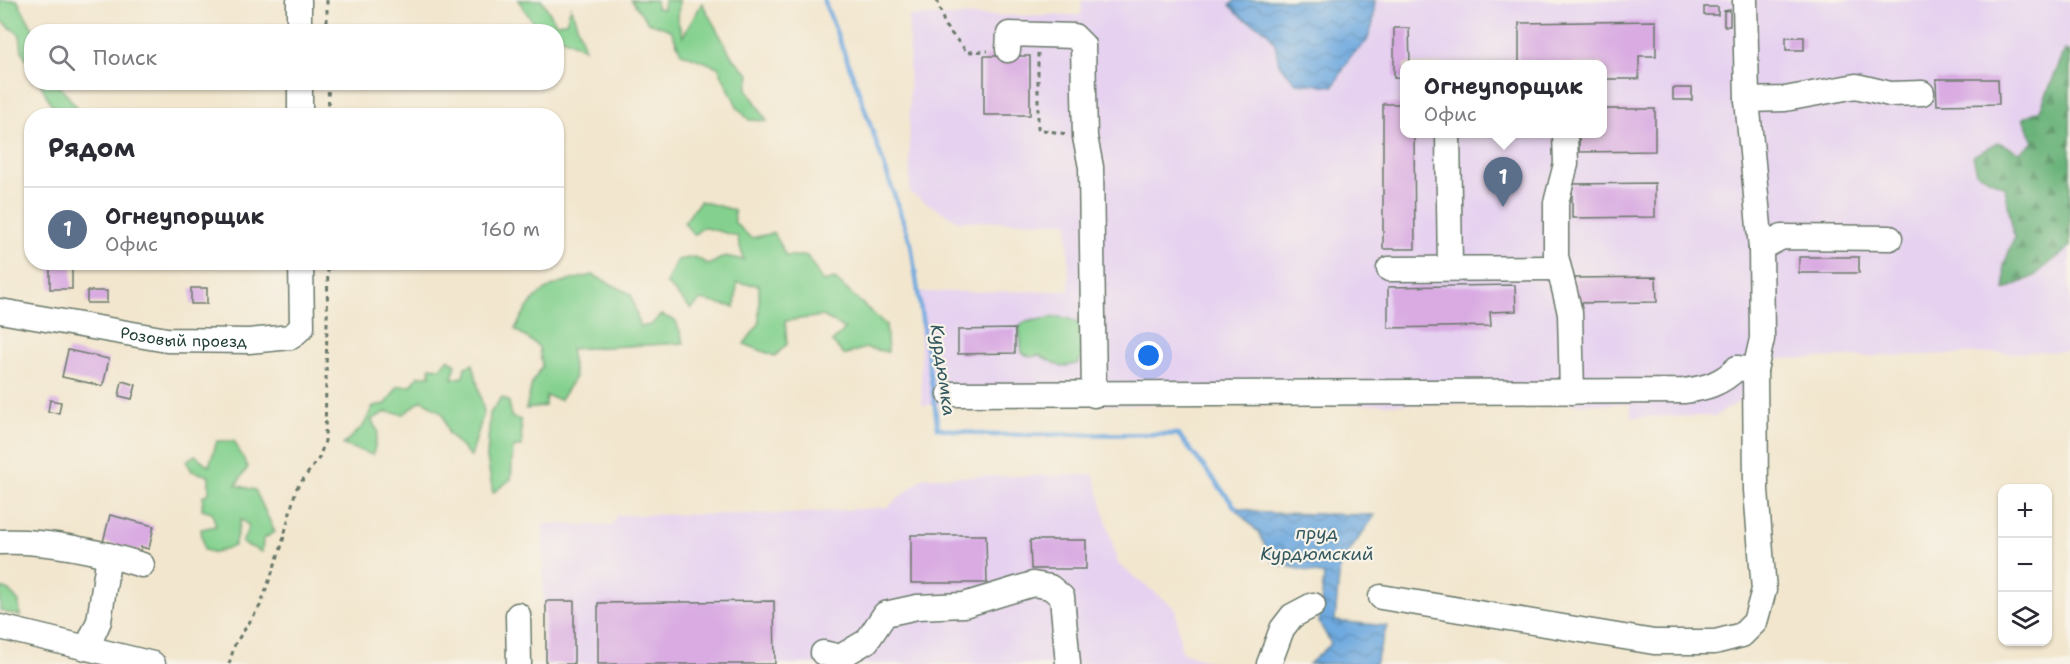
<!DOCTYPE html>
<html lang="ru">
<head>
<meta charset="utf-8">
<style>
  :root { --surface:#fff; --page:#f7f7f7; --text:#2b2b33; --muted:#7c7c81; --line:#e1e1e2; --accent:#b5179e }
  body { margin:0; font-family:"Shantell Sans",sans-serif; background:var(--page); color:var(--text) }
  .controls { position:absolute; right:18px; bottom:18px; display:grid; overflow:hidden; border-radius:12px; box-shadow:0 2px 4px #0004 }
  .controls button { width:54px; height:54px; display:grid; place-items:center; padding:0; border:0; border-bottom:2px solid var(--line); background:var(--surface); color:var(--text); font:30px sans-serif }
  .you { position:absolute; left:1149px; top:356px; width:21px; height:21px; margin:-15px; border:4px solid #fff; border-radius:50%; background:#1a73e8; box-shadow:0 0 0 9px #1a73e833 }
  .badge { display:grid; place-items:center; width:39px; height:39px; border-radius:50%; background:var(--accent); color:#fff; font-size:20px; font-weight:700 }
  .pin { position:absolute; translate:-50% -50px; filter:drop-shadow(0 2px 3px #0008) }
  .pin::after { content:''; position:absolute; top:32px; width:21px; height:18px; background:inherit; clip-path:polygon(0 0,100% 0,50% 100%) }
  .popup { position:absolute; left:1400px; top:60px; width:207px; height:78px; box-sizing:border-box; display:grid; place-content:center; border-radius:12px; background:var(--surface); filter:drop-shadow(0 2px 4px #0005); font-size:20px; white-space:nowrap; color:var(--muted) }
  .popup b { font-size:22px; color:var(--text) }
  .popup::after { content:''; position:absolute; left:50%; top:100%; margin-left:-12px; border:12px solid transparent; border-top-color:var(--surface) }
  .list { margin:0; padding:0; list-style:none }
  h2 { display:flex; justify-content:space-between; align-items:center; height:78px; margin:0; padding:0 24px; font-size:26px }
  h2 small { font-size:20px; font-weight:400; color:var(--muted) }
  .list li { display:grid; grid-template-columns:39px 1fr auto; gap:18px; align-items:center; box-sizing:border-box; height:84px; padding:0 24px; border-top:2px solid var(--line) }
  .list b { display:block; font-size:22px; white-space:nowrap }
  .list p { margin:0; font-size:20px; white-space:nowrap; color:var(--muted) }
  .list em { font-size:20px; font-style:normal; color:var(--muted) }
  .icon { flex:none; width:33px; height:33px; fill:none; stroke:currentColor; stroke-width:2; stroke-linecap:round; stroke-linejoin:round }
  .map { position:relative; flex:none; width:2070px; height:664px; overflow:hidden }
  .search { position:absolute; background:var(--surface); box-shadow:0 2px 4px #0004; left:24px; top:24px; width:540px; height:66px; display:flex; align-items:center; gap:15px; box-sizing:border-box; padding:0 21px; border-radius:24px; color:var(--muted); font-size:22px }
  .panel { position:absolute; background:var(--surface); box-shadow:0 2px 4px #0004; left:24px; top:108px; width:540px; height:162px; border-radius:24px }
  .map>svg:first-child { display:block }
</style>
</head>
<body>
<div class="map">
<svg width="2070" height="664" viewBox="0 0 2070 664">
  <defs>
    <pattern id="forest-firs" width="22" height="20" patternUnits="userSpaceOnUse" patternTransform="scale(1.5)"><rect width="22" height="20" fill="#6bb37a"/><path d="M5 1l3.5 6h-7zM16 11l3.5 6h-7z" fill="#579365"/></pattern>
    <pattern id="water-waves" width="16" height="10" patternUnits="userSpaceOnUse" patternTransform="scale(1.5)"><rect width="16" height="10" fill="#6ea9df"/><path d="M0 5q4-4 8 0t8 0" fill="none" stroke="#5a8bb6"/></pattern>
  </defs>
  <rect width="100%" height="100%" fill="#f7f3e8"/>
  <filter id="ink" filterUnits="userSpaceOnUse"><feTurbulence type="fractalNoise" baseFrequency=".0167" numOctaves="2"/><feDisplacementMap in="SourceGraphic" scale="12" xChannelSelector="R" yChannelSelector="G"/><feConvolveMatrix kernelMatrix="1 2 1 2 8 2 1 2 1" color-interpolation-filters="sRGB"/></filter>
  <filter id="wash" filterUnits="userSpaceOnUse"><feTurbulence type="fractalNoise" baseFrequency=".008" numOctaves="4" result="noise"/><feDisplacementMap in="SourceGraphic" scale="24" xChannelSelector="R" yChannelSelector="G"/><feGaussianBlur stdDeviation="1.35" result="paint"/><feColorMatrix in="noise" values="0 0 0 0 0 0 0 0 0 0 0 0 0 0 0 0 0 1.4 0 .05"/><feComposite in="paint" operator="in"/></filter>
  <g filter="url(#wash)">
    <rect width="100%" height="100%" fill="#f2e6ce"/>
    <!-- built -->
    <path fill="#e6d2f0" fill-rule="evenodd" d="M1082 0H2070V351L1777 359 1761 389 1715 416 1632 417 1630 404 922 405 919 292 1069 291 1068 222 958 221 910 193 909 16 1081 15ZM1404 64H1602V134H1404Z
      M1094 475 1118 564 1175 608 1182 652 1219 664H543V524L612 526 617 515 790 514 888 507 924 477Z"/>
    <!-- green -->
    <path fill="#84d18f" stroke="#528762" stroke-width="1.5" d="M0 0H17L34 31 32 32 31 68 22 52 20 35 0 20Z
      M518 0H542L556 23 566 22 571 7 585 49 563 38 557 41 556 32 539 31Z
      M631 0H656V8L663 9 664 0H679L678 22 683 36 702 3 732 57 750 75 747 89 767 121 749 120 738 108 718 67 681 53 671 30 648 22Z
      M40 83H57L76 106 79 115H57Z
      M700 201 734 210 735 223 751 238 774 233 786 256H807L823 282 835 279 886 325 888 352 866 348 844 355 832 342 845 329 823 316 785 321 787 344 775 356 744 344 759 324V285L737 283 735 307 701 300 691 309 666 283 677 260 695 257 709 265 725 256 744 260 737 236 703 227 694 235 684 223Z
      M593 275 631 294 640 327 651 325 661 315 676 321 684 343 570 349 575 377 560 400 546 396 545 406 526 409 532 383 542 366 539 347 515 329C536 288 548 285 593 275Z
      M1056 317C1087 318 1088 337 1079 363L1062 367 1039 355 1031 357 1022 353 1019 327 1025 322Z
      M448 359 456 364 452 379 463 377 465 367 473 364 484 412 471 457 448 433 443 414 422 400 404 414 386 412 371 420 378 431 373 455 343 445 364 425 373 406 386 404 398 386H411L418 376H430V367L441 368Z
      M502 397 509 402 511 417 521 420 522 446 513 448 511 479 493 493 487 458 490 413Z
      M217 441H234L248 467 236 485 255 490 275 532 263 539 262 552 242 543 249 526 241 519 234 546 215 553 204 550 201 529 216 526 212 512 202 509 203 496 209 493V476L192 471 186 461 195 455 209 466Z
      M0 588 8 590 19 602 20 616 0 611Z"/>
    <!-- forest -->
    <path fill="url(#forest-firs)" stroke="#457857" stroke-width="1.5" d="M2065 50 2070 52V247L2034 276 2005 290 2004 265 2014 238 2005 187 1977 173 1973 156 1998 142 2019 152 2034 142 2023 118 2040 110Z"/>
    <!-- water -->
    <path fill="url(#water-waves)" stroke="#46738a" stroke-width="1.5" d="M1236 0H1375L1373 23 1367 41 1350 57 1334 86 1296 83 1279 64 1275 43 1266 30 1243 18 1230 5Z
      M1233 507 1268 513 1375 515 1340 565 1335 621 1387 626 1375 664H1309L1331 644 1319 622 1324 575 1274 563 1258 532Z"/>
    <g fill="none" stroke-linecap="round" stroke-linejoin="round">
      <!-- stream -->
      <path stroke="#6ea9df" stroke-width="4.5" d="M824 0 858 89 911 244 938 428 988 435 1178 434 1236 508"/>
    </g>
    <g id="blocks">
      <!-- building -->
      <path fill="#d9abe2" d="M1704 7H1718V15H1704Z
        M1730 10V26H1724V11Z
        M1656 21V56H1639V79H1602V64H1519V23Z
        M1394 28H1409L1410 64H1404V78H1394Z
        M1786 37H1804V50H1786Z
        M984 56H1030V115H984Z
        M1936 79H1998L1999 104 1937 105Z
        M1673 88H1692V100H1673Z
        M1383 104H1404V134H1414L1415 249H1383Z
        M1602 109H1655V151L1579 152V134H1602Z
        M1655 183V217L1572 218V184Z
        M1799 257H1859V273H1799Z
        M50 265H72V289H50Z
        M1656 277 1657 302 1575 303V278Z
        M1515 285 1516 311 1490 312 1491 326 1388 328V287Z
        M191 288H207V304H191Z
        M87 291H107V303H87Z
        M1015 329V353L958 354V330Z
        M68 350 109 359 103 386 62 377Z
        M122 381 136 385 132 399 119 396Z
        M50 400 61 402 59 413 48 412Z
        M110 515 154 526 149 549 141 547 140 551 103 542Z
        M911 535H986L987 583H911Z
        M1030 540H1086V569H1031Z
        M546 601H574V664H546Z
        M774 601 775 664H598V603Z"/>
    </g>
  </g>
  <g filter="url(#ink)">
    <use href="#blocks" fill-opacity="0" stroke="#69786a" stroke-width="1.5"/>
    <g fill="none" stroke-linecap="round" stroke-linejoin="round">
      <defs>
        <g id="minor">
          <path d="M299 0V32"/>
          <path d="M1008 50 1009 34 1074 36 1083 45 1085 137 1091 167 1094 395"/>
          <path d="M300 82V116"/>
          <path d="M1747 100 1785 99 1856 86 1890 94 1922 93"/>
          <path d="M1448 134 1450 268"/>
          <path d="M1565 134 1566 164 1556 203V256L1570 313 1572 392"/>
          <path d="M1761 248 1782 237 1890 238"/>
          <path d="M1389 269 1558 268"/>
          <path id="s1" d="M0 311 167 340 249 341 291 337 302 327 301 262"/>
          <path d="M950 394 1684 391C1706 388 1721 384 1737 368L1755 370 1762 339 1761 248 1747 100 1745 0"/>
          <path d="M0 542C47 540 97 551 142 565"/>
          <path d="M1381 597 1654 642H1715L1742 635 1755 622 1764 590 1756 490 1755 370"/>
          <path d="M518 615 519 664"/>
          <path d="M0 627 153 664"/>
          <path d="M87 648 99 621 109 555"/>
          <path d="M823 653 840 657 867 641 885 614 917 607 964 605 1033 584 1050 587 1062 597 1068 664"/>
          <path d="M1269 664 1282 629 1292 616 1313 605"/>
        </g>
      </defs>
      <!-- minor casing -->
      <use href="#minor" stroke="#69786a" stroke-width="27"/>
      <!-- path -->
      <path stroke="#69786a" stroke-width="3" stroke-dasharray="4.5 4.5" stroke-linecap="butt" d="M327 0V32
        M937 0 945 26 967 52 988 51
        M1038 53V129L1066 134
        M328 82 329 116
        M229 664 235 644 260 606 281 548 296 489 319 458 325 441 328 262"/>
      <!-- minor -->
      <use href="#minor" stroke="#fff" stroke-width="24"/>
    </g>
  </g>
  <g text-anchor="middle" stroke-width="4.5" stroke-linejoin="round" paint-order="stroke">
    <!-- street labels -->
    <g font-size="16" fill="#1f3d34" stroke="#f7f3e8">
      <text dy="6" stroke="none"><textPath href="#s1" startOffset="186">Розовый проезд</textPath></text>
    </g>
    <!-- water labels -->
    <g font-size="18" font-style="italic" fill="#33585f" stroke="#f7f3e8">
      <text transform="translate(943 370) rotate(82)" y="6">Курдюмка</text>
      <text x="1317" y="539">пруд<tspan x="1317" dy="21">Курдюмский</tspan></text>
    </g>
  </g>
</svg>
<div class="controls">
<button>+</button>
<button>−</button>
<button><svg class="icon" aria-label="layers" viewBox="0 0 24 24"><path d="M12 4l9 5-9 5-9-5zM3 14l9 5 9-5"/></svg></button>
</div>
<div class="you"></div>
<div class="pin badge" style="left:1503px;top:207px;background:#5c6f8a">1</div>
<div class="popup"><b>Огнеупорщик</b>Офис</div>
<div class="search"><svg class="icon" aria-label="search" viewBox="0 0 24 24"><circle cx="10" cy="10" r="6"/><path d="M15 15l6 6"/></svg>Поиск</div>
<section class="panel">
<h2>Рядом<small></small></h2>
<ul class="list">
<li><span class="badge" style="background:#5c6f8a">1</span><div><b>Огнеупорщик</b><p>Офис</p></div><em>160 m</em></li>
</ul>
</section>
</div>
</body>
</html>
